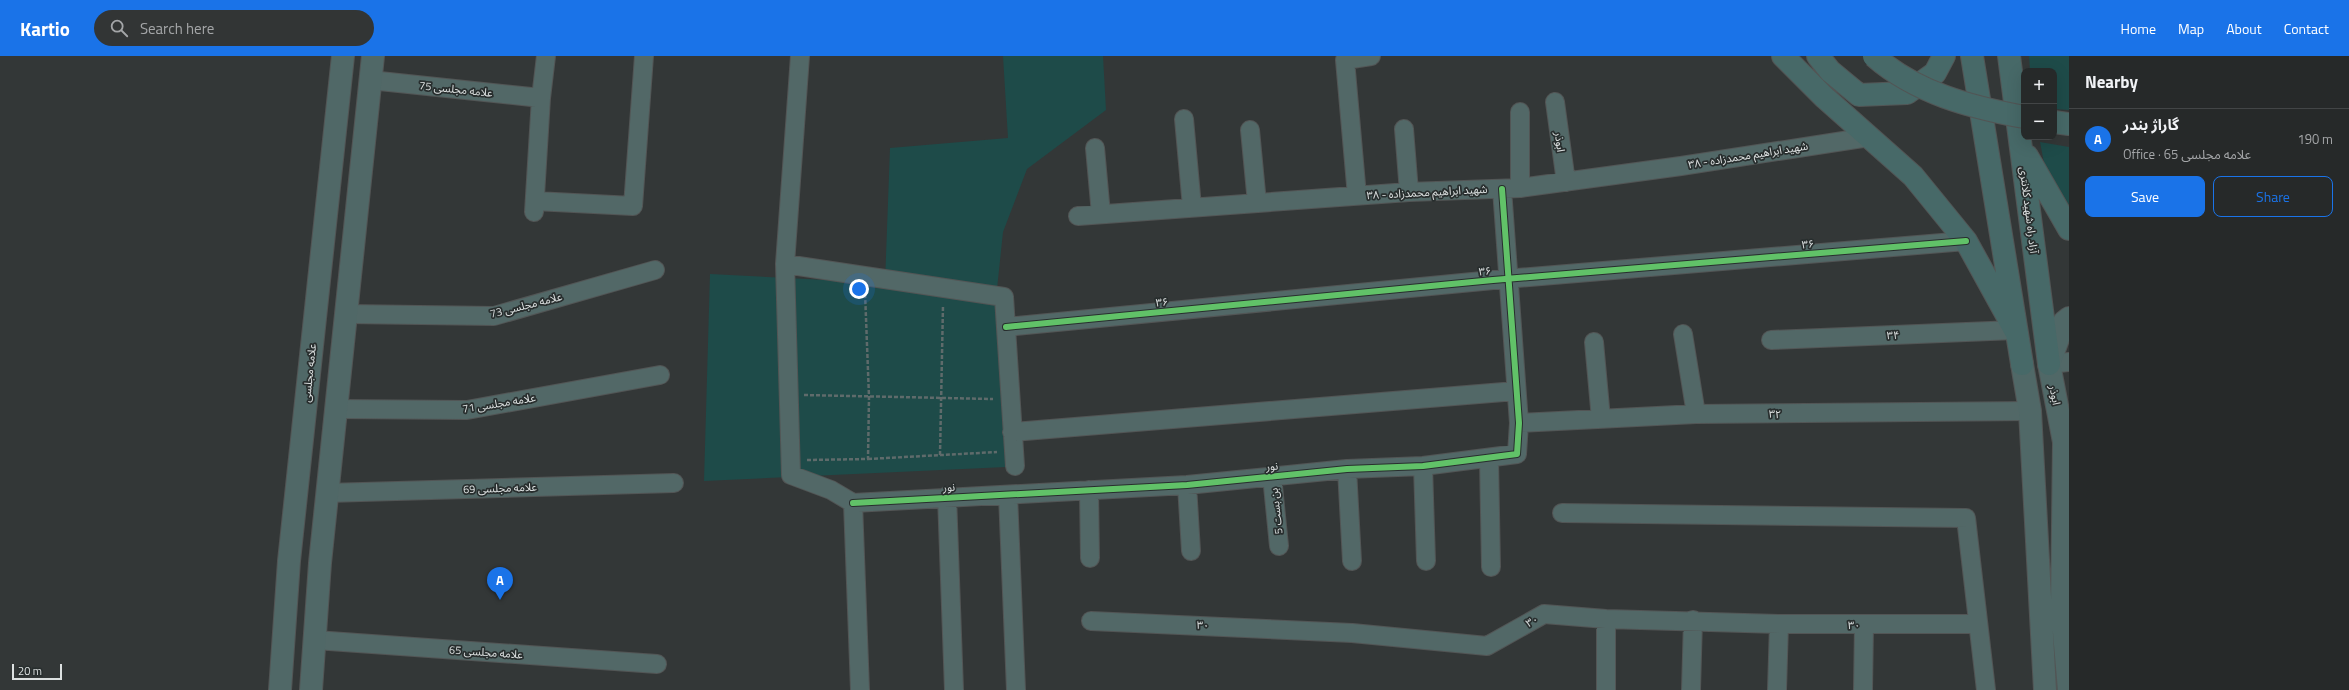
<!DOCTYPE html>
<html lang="en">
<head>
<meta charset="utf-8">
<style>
  :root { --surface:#262929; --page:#323535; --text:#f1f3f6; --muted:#a4a6a8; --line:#424546; --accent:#1a73e8 }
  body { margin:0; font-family:"Titillium Web","Noto Sans Arabic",sans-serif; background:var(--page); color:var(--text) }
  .controls { position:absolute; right:12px; top:12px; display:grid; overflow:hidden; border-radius:8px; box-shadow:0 4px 16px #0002 }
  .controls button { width:36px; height:36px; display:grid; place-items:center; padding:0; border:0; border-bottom:1px solid var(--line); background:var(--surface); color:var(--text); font:20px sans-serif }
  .scale { position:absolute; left:12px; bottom:10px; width:50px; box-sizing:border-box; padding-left:4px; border:2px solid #dde1e1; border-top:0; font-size:11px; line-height:14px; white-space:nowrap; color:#dde1e1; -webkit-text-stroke:3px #282e2e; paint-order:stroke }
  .you { position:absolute; left:859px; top:233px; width:14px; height:14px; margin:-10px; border:3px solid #fff; border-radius:50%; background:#1a73e8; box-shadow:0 0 0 6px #1a73e833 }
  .badge { display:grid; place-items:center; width:26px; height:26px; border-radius:50%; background:var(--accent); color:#fff; font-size:13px; font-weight:700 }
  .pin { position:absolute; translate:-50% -33px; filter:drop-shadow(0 1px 2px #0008) }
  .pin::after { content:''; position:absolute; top:21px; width:14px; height:12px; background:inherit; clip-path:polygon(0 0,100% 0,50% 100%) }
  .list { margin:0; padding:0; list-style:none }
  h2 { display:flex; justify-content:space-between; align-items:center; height:52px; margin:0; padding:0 16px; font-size:17px }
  h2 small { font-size:13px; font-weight:400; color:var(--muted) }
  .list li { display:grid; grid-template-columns:26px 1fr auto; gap:12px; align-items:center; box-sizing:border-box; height:56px; padding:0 16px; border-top:1px solid var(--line) }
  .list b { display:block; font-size:15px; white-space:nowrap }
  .list p { margin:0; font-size:13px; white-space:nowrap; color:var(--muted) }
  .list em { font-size:13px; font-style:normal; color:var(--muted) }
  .actions { display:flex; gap:8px; padding:12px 16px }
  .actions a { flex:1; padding:9px 0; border:1px solid var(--accent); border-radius:8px; text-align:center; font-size:14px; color:var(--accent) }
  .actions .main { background:var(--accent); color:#fff }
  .icon { flex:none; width:22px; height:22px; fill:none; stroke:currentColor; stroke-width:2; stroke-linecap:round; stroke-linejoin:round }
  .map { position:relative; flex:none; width:2069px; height:634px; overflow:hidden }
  header { display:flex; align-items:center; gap:24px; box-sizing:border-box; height:56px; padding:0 20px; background:var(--accent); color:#fff }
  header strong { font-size:19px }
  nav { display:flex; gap:22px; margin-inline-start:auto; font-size:14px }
  .search { width:280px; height:36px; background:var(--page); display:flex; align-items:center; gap:10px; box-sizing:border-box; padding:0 14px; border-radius:22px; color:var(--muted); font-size:15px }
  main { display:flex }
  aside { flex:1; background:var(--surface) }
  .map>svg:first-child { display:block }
</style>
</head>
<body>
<header>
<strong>Kartio</strong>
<div class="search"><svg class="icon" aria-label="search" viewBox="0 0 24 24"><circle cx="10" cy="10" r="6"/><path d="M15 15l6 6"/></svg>Search here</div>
<nav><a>Home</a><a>Map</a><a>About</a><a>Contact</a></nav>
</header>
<main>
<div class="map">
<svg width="2069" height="634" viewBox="0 0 2069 634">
  <rect width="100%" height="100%" fill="#333737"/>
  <!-- green -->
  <path fill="#1e4b49" d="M1003 0H1103L1106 54 1027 113 1003 176 997 233 1006 411 704 425 710 218 885 227 890 92 1008 82Z
    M2029 0H2069V54L2054 53V15H2030Z
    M2040 86 2069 91V157L2045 112Z"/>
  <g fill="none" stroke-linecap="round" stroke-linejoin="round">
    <defs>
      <path id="street" d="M800 0 785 208 1004 241 1015 410
        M370 24 541 42
        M1555 46 1566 126
        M1520 56V132
        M1184 63 1192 151
        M1404 73 1409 136
        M1250 74 1257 147
        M1095 92 1101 158
        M1357 140 1345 4 1371 0
        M535 145 633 150 644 0
        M534 156 541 42 546 0
        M1078 160 1409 136 1520 132 1681 110 1869 81
        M785 208 791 419 831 434 853 447
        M346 258 494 260 655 214
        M1006 271 1493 224 1966 185
        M1683 278 1696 358
        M1771 284 2015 274
        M1594 286 1601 363
        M2049 308 2069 306
        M336 353 467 354 660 319
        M1519 367 1696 358 2030 355
        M1012 376 1516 335
        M1489 402 1491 511
        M1423 410 1426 505
        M1347 413 1352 505
        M1272 420 1279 490
        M1187 429 1191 495
        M1089 434 1090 502
        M327 437 674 427
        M1008 439 1016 634
        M947 440 954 634
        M853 447 1187 429 1347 413 1423 410 1517 398 1519 367 1502 133
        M853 447 860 634
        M1562 457 1966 462 1986 634
        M1091 565 1352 577 1487 590 1544 558 1606 563 1779 568H1978
        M315 584 657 608
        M1606 634V563
        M1691 634 1693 564
        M1777 634 1779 568
        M1863 634 1864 569"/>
      <path id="secondary" d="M2022 308 2030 355 2045 634
        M280 634 289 505 343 0
        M311 634 320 507 373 0
        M2069 634 2062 553 2064 386 2049 308 2064 266 2069 262"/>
      <path id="highway" d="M1783 0 1824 41 1913 120 1966 185 2015 274
        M1818 0 1830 15 1859 39 1907 37 1935 17 1944 0
        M1972 0 2022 308
        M2009 0 2049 308
        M2054 66 2069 68
        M2027 100 2069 173"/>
    </defs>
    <!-- street casing -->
    <use href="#street" stroke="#525555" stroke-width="20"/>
    <!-- secondary casing -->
    <use href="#secondary" stroke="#525555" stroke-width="24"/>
    <!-- highway casing -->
    <use href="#highway" stroke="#525555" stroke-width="24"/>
    <!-- path -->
    <path stroke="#5f6b6b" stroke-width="2.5" stroke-dasharray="4 2" stroke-linecap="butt" d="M804 339 993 343
      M940 399 943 249
      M868 403 997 396
      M807 404 868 403 869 341 865 236"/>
    <!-- street -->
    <use href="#street" stroke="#526867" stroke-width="18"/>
    <!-- secondary -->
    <use href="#secondary" stroke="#506867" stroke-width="22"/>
    <!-- highway -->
    <use href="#highway" stroke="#476968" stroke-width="22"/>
    <defs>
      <path id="highway-bridge" d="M1874 0C1916 37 1970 51 2024 61"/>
    </defs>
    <!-- highway-bridge casing -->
    <use href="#highway-bridge" stroke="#525555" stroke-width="24" stroke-linecap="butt"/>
    <!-- highway-bridge -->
    <use href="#highway-bridge" stroke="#476968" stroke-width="22"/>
    <defs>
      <path id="cycleway" d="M1006 271 1493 224 1966 185
        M853 447 1187 429 1347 413 1423 410 1517 398 1519 367 1502 133"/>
    </defs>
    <!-- cycleway casing -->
    <use href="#cycleway" stroke="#282e2e" stroke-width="8"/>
    <!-- cycleway -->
    <use href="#cycleway" stroke="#61c268" stroke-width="6"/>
  </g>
  <g text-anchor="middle" stroke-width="3.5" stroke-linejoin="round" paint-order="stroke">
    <!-- street labels -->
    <g font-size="11" fill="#dde1e1" stroke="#282e2e">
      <text transform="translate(456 33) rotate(6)" y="4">علامه مجلسی 75</text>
      <text transform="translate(1560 86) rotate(83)" y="4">ابوذر</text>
      <text transform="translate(1748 99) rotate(-9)" y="4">شهید ابراهیم محمدزاده - ۳۸</text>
      <text transform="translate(1427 136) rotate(-3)" y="4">شهید ابراهیم محمدزاده - ۳۸</text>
      <text transform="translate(2029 154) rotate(83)" y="4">آزاد راه شهید کلانتری</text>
      <text transform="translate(1808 188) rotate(-5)" y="4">۳۶</text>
      <text transform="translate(1485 215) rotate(-5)" y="4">۳۶</text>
      <text transform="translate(1162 246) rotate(-5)" y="4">۳۶</text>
      <text transform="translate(526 249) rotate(-14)" y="4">علامه مجلسی 73</text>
      <text transform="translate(1893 279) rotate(-2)" y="4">۳۴</text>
      <text transform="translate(309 317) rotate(-84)" y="4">علامه مجلسی</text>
      <text transform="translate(2055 339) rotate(79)" y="4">ابوذر</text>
      <text transform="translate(499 347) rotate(-9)" y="4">علامه مجلسی 71</text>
      <text x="1775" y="362">۳۲</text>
      <text transform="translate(1272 410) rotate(-6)" y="4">نور</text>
      <text transform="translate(949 431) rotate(-3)" y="4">نور</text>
      <text transform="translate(500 432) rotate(-2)" y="4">علامه مجلسی 69</text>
      <text transform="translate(1276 455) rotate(-96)" y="4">بن بست 5</text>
      <text transform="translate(1532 565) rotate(-30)" y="4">۳۰</text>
      <text transform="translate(1203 569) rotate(3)" y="4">۳۰</text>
      <text transform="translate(1854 569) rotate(1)" y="4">۳۰</text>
      <text transform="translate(486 596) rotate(4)" y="4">علامه مجلسی 65</text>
    </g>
  </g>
</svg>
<div class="controls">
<button>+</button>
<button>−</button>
</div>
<div class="scale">20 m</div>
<div class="you"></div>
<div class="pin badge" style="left:500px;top:544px">A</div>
</div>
<aside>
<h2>Nearby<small></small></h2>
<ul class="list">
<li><span class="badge">A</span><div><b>گاراژ بندر</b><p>Office · علامه مجلسی 65</p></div><em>190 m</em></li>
</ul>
<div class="actions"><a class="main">Save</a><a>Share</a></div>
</aside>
</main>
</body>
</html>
